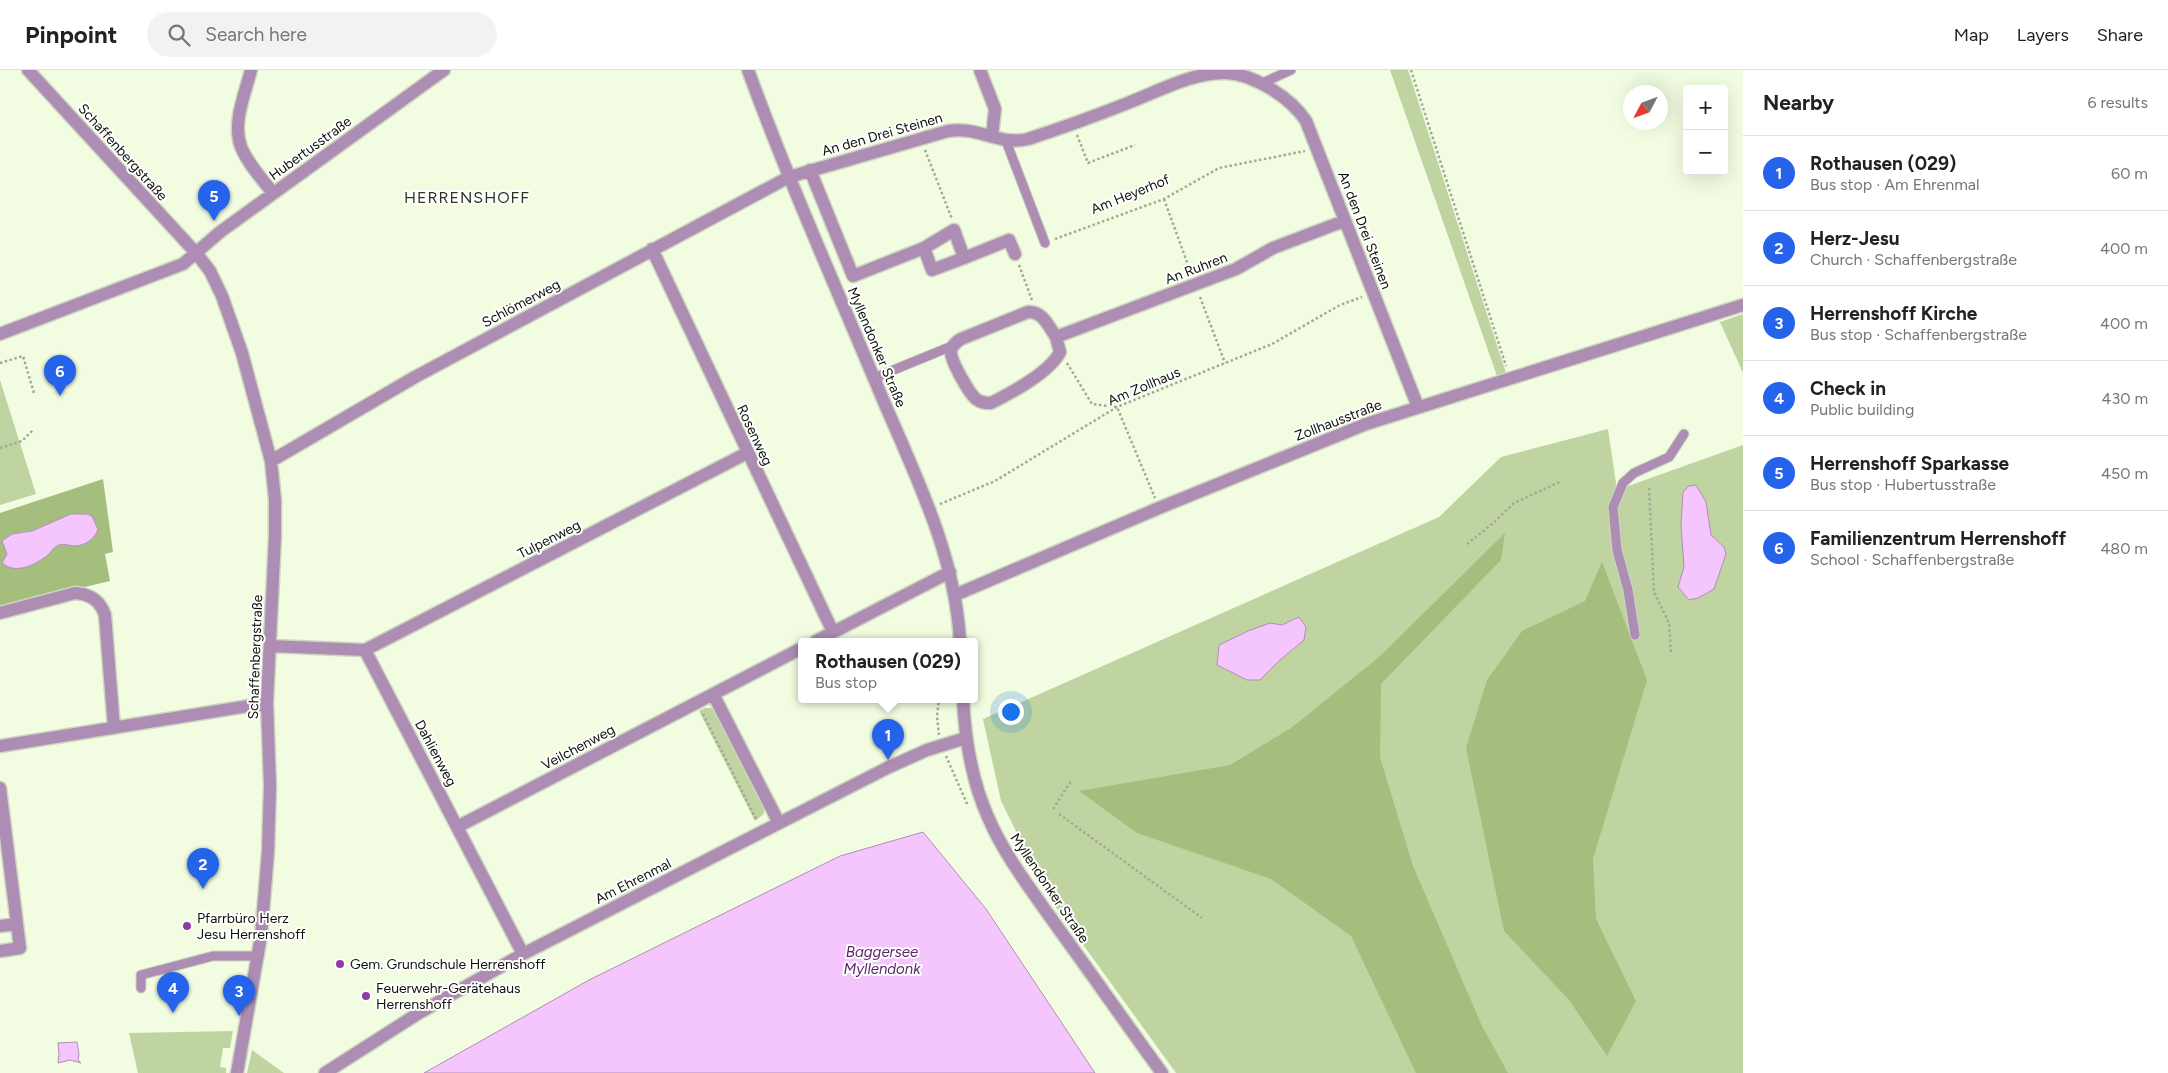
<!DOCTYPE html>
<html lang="en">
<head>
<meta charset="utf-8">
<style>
  :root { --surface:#fff; --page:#f2f2f2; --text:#222; --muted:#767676; --line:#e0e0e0; --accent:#2563eb }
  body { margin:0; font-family:Figtree,sans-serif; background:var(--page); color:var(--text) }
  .controls { position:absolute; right:15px; top:15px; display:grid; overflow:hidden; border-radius:5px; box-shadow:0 5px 20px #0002 }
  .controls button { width:45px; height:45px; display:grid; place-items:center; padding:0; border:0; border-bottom:1px solid var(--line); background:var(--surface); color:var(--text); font:25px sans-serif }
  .compass { position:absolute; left:1623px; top:15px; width:45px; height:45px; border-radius:50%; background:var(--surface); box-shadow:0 5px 20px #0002; rotate:229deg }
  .you { position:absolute; left:1010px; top:641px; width:18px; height:18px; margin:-12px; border:4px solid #fff; border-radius:50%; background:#1a73e8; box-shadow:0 0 0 8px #1a73e833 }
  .badge { display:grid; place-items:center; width:32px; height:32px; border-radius:50%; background:var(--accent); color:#fff; font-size:16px; font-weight:700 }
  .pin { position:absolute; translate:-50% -41px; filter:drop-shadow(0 1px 2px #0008) }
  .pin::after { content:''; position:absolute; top:26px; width:18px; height:15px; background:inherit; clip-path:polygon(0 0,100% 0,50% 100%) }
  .popup { position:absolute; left:798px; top:568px; width:180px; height:65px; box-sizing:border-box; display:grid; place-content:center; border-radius:5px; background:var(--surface); filter:drop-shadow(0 1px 4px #0005); font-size:16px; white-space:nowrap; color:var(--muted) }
  .popup b { font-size:19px; color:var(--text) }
  .popup::after { content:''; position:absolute; left:50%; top:100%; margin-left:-10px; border:10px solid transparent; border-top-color:var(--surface) }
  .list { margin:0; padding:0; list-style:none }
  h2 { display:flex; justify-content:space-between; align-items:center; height:65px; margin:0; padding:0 20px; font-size:21px }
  h2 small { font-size:16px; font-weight:400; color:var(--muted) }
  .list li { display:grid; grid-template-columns:32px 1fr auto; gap:15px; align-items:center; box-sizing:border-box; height:75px; padding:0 20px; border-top:1px solid var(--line) }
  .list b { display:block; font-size:19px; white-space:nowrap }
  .list p { margin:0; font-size:16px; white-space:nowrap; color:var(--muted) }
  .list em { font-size:16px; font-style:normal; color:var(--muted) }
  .icon { flex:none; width:28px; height:28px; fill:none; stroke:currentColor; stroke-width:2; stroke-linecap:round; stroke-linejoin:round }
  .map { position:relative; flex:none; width:1743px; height:1003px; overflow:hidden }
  header { display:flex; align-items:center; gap:30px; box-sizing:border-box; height:70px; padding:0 25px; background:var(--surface); border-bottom:1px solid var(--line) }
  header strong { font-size:24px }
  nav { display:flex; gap:28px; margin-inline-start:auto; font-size:18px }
  .search { width:350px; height:45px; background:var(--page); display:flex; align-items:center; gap:12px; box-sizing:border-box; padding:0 18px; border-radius:28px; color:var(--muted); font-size:19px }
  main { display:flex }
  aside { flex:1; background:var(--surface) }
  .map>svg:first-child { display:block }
</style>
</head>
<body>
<header>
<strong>Pinpoint</strong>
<div class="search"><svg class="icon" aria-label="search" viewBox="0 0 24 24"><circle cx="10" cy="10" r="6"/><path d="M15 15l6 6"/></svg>Search here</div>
<nav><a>Map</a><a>Layers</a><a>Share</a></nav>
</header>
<main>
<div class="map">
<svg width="1743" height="1003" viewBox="0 0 1743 1003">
  <rect width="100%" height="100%" fill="#f1fce1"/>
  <!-- green -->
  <path fill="#c0d4a1" d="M1390 0H1408L1507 306H1497Z
    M1743 244V303L1720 252Z
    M0 310 36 424 0 435Z
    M1608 359 1617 420 1743 375V1003H1176L1050 829 1001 731 983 649 1439 447 1501 387Z
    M705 638H711L716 643 764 737V744L755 751 699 641Z
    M233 961 230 978H223L220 997 226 998V1003H138L129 963Z
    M252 980 284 1003H247Z"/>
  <!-- forest -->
  <path fill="#a6be7d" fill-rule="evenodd" d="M103 409 113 482 105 484 110 511 0 537V443ZM71 444 93 468 76 476 60 474 29 496 7 484 21 462 32 461Z
    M1505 463 1501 490 1381 614 1380 687 1413 796 1482 956 1508 1003H1416L1351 866 1271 809 1137 763 1079 721 1230 695 1291 658 1379 587Z
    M1602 492 1647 610 1593 789 1596 849 1636 931 1607 986 1569 930 1504 861 1466 678 1487 610 1522 561 1585 531Z"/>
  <!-- water -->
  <path fill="#f5c5fe" stroke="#b08fb4" d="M1696 415 1706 432 1711 465 1724 477 1726 484 1714 519 1698 528 1689 530 1678 517 1684 497 1681 455 1683 422 1689 416Z
    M71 444H87L92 446 98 459C96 468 85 476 75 476 70 476 64 473 59 475 54 476 52 481 48 485 35 495 16 505 2 493L7 484 2 471 12 464 32 461Z
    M1299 547 1306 557 1304 570 1280 590 1260 610H1247L1217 595 1219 575 1248 561 1270 553 1282 555Z
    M923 762 986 839 1095 1003H424L589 910 840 786Z
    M77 972 79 984 78 990 81 993 70 990 58 993 59 984 58 973Z"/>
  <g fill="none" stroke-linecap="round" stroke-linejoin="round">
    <defs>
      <path id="service" d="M1260 14 1291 0
        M1006 71 1045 173
        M874 308 952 276
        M1635 565 1628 520 1617 480 1613 437 1623 413 1634 403 1669 387 1684 364
        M141 918V905L213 886H259"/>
      <path id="minor" d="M28 0 197 184 210 201 222 226 242 283 271 391 275 430V466L267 633 270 716 268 782 261 866 237 1003
        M251 0C245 24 232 53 241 77 248 94 262 109 273 123
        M980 0 995 39 992 66
        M810 100 853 206 924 178 932 200 964 188 954 160 924 178
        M652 179 833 562
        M964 188 1009 170 1015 184
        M0 264 183 194 220 162 444 0
        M1056 267C1049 257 1043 241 1028 242L961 269C956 272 952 275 951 281 950 290 969 323 976 329 981 333 986 333 991 333 1011 323 1050 302 1060 282L1056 267 1236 199 1273 178 1344 151
        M271 391 415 307 789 107 948 61C979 56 999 76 1028 69 1062 58 1095 46 1128 33 1159 21 1193 2 1226 3 1254 4 1291 28 1306 51L1418 337
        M955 525 1159 438 1366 354 1743 235
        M0 543 75 523C90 524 100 530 105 545L114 658
        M816 571 950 502
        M270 576 365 580 523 884
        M365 580 747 383
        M713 624 779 753
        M0 676 267 633
        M0 718 20 878 0 881
        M457 757 802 578
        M0 856 17 854
        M325 1003 419 943 523 884 887 698 927 680 966 668"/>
      <path id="tertiary" d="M748 0C788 110 836 217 881 325 915 405 955 483 960 571
        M963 629C965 669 971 709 988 747 1005 787 1033 822 1058 858 1093 906 1127 955 1162 1003"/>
    </defs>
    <!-- service casing -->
    <use href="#service" stroke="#cdd6be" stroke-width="11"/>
    <!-- minor casing -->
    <use href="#minor" stroke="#cdd6be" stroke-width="15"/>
    <!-- tertiary casing -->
    <use href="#tertiary" stroke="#cdd6be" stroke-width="15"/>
    <!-- path -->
    <path stroke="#a2aa95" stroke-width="2.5" stroke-dasharray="2.5 2.5" stroke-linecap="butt" d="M1411 0 1506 296
      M1077 65 1088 93 1135 75
      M925 80 952 149
      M1164 129 1191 203
      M1055 169 1164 129 1219 98 1305 81
      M1019 195 1032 230
      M1200 227 1225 293
      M0 293 23 286 34 323
      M1067 293 1092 334 1117 337 1155 428
      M0 378 22 371 33 360
      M1649 418 1654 522 1669 553 1671 583
      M940 434 995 411 1117 337 1272 274 1340 235 1362 227
      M1467 474 1492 454 1514 433 1562 411
      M703 644 757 751
      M939 665 937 646 939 629
      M946 686 968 736
      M1053 739 1071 711
      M1059 744 1202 848"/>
    <!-- service -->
    <use href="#service" stroke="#ae8db5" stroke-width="9"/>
    <!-- minor -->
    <use href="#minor" stroke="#ae8db5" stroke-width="12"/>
    <!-- tertiary -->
    <use href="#tertiary" stroke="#ae8db5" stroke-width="12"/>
  </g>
  <!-- markers -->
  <g fill="#933aa5" stroke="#fff" stroke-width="2">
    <circle cx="187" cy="856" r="5"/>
    <circle cx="340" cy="894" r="5"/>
    <circle cx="366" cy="926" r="5"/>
  </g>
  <g text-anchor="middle" stroke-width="4" stroke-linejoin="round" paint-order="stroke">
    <!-- street labels -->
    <g font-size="14" fill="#0e1108" stroke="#fff">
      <text transform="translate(882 64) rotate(-16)" y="5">An den Drei Steinen</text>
      <text transform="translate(310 78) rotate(-36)" y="5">Hubertusstraße</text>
      <text transform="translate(123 82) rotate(48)" y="5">Schaffenbergstraße</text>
      <text transform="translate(1130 124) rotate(-22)" y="5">Am Heyerhof</text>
      <text transform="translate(1365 160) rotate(69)" y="5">An den Drei Steinen</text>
      <text transform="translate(1196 198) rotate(-21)" y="5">An Ruhren</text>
      <text transform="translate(521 233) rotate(-28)" y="5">Schlömerweg</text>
      <text transform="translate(877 277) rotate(67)" y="5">Myllendonker Straße</text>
      <text transform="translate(1144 316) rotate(-23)" y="5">Am Zollhaus</text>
      <text transform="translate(1338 350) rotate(-21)" y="5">Zollhausstraße</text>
      <text transform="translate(755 365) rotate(65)" y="5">Rosenweg</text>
      <text transform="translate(549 469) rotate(-27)" y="5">Tulpenweg</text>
      <text transform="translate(255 587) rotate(-88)" y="5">Schaffenbergstraße</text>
      <text transform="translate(578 677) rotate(-28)" y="5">Veilchenweg</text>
      <text transform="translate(436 683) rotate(62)" y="5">Dahlienweg</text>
      <text transform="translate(633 811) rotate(-27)" y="5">Am Ehrenmal</text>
      <text transform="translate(1050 818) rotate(56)" y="5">Myllendonker Straße</text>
    </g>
    <!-- poi labels -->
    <g font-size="14" fill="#0e1108" stroke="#fff" text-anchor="start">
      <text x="197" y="853">Pfarrbüro Herz<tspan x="197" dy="16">Jesu Herrenshoff</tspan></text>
      <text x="350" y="899">Gem. Grundschule Herrenshoff</text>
      <text x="376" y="923">Feuerwehr-Gerätehaus<tspan x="376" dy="16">Herrenshoff</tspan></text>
    </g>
    <!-- water labels -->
    <g font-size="15" font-style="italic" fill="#5c2567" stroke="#fff">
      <text x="882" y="887">Baggersee<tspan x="882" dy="17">Myllendonk</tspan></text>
    </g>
    <!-- quarter labels -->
    <g font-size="16" letter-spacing="1" fill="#2d3520" stroke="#fff">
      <text x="467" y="133">HERRENSHOFF</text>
    </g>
  </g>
</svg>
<div class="controls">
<button>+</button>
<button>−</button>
</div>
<svg class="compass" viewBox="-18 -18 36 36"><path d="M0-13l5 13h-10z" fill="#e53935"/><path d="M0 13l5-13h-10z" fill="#767676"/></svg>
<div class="you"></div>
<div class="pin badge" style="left:888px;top:690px">1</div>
<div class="popup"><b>Rothausen (029)</b>Bus stop</div>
<div class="pin badge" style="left:203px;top:819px">2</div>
<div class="pin badge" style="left:239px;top:946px">3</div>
<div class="pin badge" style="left:173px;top:943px">4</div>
<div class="pin badge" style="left:214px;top:151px">5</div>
<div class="pin badge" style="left:60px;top:326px">6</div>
</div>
<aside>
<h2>Nearby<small>6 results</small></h2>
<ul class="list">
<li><span class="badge">1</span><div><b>Rothausen (029)</b><p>Bus stop · Am Ehrenmal</p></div><em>60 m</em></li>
<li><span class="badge">2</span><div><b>Herz-Jesu</b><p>Church · Schaffenbergstraße</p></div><em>400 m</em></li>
<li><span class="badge">3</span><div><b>Herrenshoff Kirche</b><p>Bus stop · Schaffenbergstraße</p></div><em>400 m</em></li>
<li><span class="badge">4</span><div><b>Check in</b><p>Public building</p></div><em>430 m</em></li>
<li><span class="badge">5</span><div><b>Herrenshoff Sparkasse</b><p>Bus stop · Hubertusstraße</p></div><em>450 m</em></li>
<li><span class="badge">6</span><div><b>Familienzentrum Herrenshoff</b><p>School · Schaffenbergstraße</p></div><em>480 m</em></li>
</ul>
</aside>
</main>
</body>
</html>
